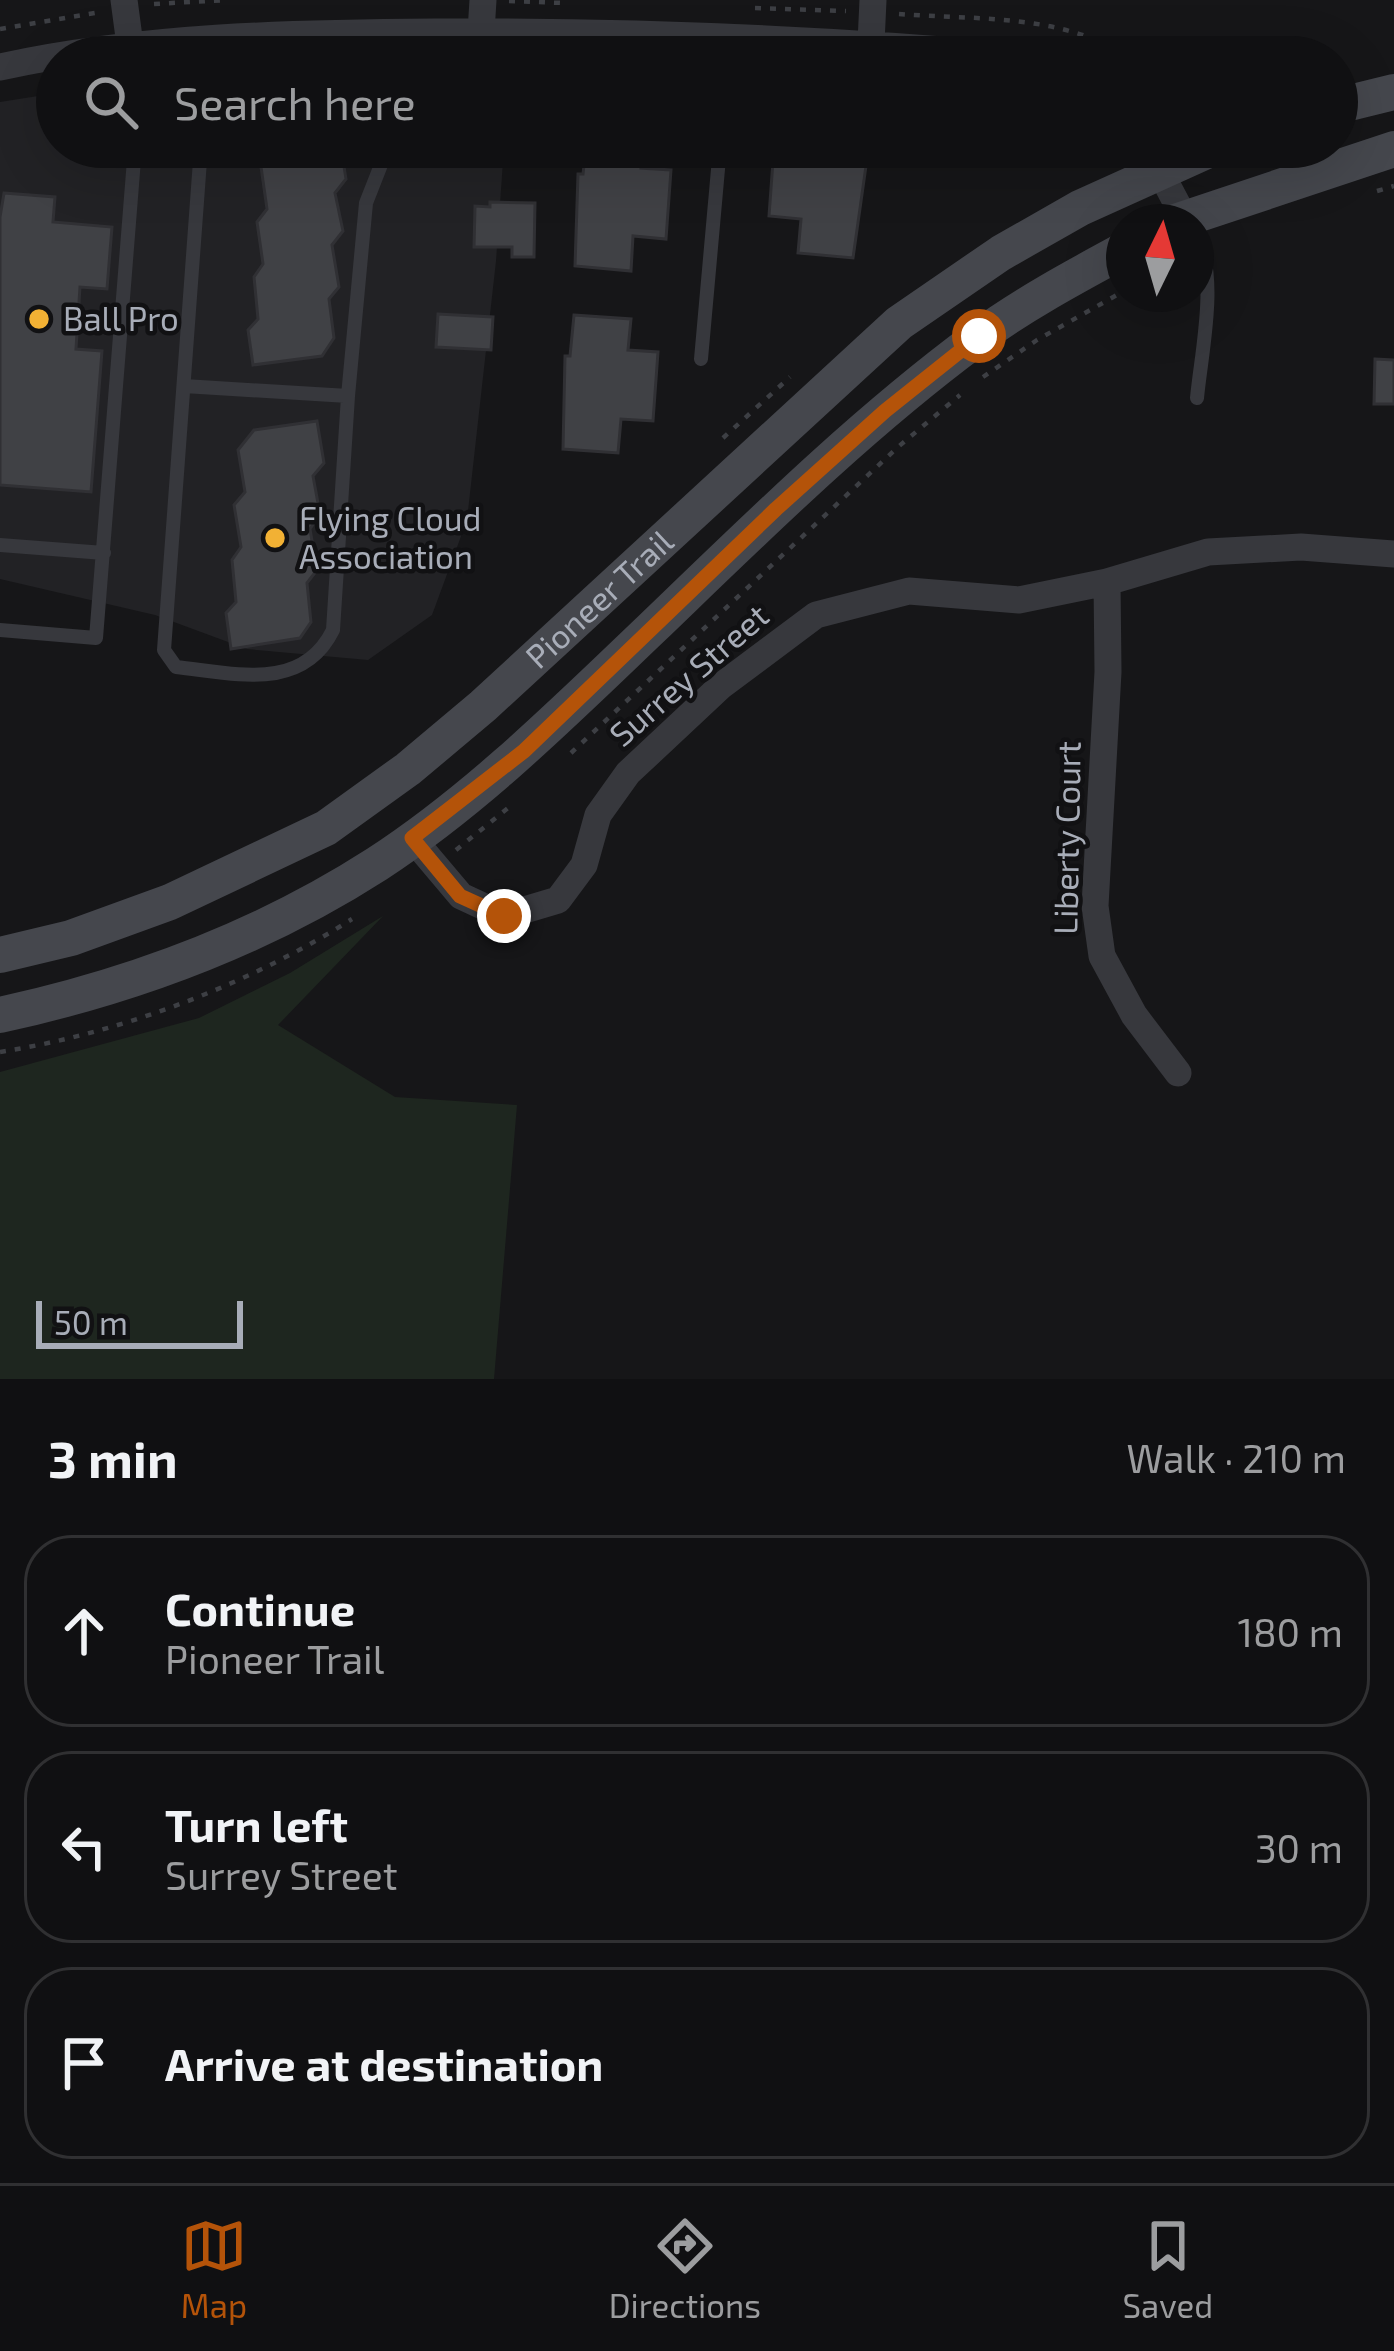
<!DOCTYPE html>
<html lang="en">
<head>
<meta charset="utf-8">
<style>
  :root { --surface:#101012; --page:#1e1e20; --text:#f1f3f6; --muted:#9c9d9f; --line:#303032; --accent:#b45309 }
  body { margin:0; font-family:"Exo 2",sans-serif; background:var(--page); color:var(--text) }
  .compass { position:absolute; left:1106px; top:204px; width:108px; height:108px; border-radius:50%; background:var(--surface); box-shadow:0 12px 48px #0002; rotate:5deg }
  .scale { position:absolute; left:36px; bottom:30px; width:207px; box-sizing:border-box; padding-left:12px; border:6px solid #a8adb8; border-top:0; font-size:33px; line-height:42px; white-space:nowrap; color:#a8adb8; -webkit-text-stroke:9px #111113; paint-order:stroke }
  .stop { position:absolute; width:36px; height:36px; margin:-27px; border:9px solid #b45309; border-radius:50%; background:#fff }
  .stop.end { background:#b45309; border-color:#fff; box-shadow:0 3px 12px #0008 }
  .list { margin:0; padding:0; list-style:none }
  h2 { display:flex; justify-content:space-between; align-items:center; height:156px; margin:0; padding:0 48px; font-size:51px }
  h2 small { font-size:39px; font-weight:400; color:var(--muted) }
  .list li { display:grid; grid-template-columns:78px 1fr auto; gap:36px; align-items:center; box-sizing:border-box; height:192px; margin:0 24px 24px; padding:0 24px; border:3px solid var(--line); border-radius:48px }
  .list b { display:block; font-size:45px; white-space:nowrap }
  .list p { margin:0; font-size:39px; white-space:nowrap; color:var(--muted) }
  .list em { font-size:39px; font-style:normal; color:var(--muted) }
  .icon { flex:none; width:66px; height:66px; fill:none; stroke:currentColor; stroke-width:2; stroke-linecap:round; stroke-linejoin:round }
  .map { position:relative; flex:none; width:1394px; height:1379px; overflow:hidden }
  .search { position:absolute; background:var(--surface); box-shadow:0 12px 48px #0002; left:36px; right:36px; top:36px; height:132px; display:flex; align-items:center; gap:30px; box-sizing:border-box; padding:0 42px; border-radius:66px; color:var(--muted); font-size:45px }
  .sheet { height:804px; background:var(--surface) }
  nav { display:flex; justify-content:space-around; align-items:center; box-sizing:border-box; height:168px; border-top:3px solid var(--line); background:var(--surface); font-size:33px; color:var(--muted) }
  nav a { display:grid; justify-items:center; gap:6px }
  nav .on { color:var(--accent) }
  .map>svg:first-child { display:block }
</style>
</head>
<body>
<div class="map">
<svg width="1394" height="1379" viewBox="0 0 1394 1379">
  <rect width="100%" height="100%" fill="#161618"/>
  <!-- built -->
  <path fill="#222225" d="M57 93V147H504L496 261 467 520 432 615 368 660 247 649 155 615 0 579V102Z"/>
  <!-- green -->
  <path fill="#1e261f" d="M383 916 278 1025 395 1097 517 1105 494 1379H0V1072L199 1018 290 973Z"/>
  <!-- building -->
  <path fill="#404145" stroke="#303034" stroke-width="3" d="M276 147H341L346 179 335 193 343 231 332 245 339 287 329 299 334 338 322 356 253 365 248 330 258 319 254 277 263 264 257 222 267 209 261 167Z
    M586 147H643L641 168 671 170 666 239 633 236 631 271 575 266 578 174H583Z
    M774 147H862L860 165 866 166 853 258 798 253 801 219 769 216Z
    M4 193 55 197 53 222 112 227 107 289 80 287 76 349 102 351 91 492 0 485V217Z
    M490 202 535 203 534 257H512V247H474L475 206 490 207Z
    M438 314 493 317 491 350 436 347Z
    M574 315 631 319 628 350 658 352 653 421 621 419 618 453 563 449 565 356H570Z
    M1375 359 1394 360V404H1374Z
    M317 421 324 463 313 476 320 514 310 529 317 570 307 583 311 622 300 638 231 649 226 613 236 602 232 560 241 547 234 505 245 492 238 450 254 430Z"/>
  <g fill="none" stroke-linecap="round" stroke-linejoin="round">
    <!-- path -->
    <path stroke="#3d3f44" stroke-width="4.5" stroke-dasharray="6 9" stroke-linecap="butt" d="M509 1 564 3
      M154 4 227 0
      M755 8 846 11
      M899 14C974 20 1063 13 1127 57
      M0 29 101 12
      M1377 191 1394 186
      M983 377 1037 340 1124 291
      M723 438 790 377
      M571 753 898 447 960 395
      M456 850 513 804
      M0 1052C121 1033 248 985 352 919"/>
    <!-- service -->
    <path stroke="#37383d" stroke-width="14" d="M1196 237C1219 275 1201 354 1197 398
      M701 359 720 147
      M184 386 348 396 333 630C302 693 233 673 176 667L164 650 201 147
      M348 396 366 203 388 147
      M0 545 104 553
      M0 630 96 638 135 147"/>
    <!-- minor -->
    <path stroke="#37383d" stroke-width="27" d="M124 0 130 45
      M481 32 483 0
      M871 43 873 0
      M0 67C143 36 289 33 435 32 633 31 829 39 1026 57
      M1147 147 1184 217
      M1107 582 1108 672 1095 906 1102 956 1134 1015 1178 1073
      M412 838 461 896 504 916 558 900 584 865 598 815 628 773 721 686 816 615 909 591 1019 600 1107 582 1208 552 1301 547 1394 554"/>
    <!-- secondary -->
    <g stroke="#45474d" stroke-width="36">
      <path d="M1337 106 1394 92"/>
      <path d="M1175 222 1394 149"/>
      <path id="s1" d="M0 955 71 938 170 902 326 828 408 769 483 706 899 323 1001 253 1080 208 1215 147"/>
      <path d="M0 1015C133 986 262 938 377 864 478 798 565 711 652 628 756 528 860 425 976 339 1022 305 1074 277 1124 250"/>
    </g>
  </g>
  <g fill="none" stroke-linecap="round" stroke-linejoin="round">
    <!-- route -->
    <path stroke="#b45309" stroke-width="15" d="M504 916 460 896 412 838 524 751 776 509 885 411 979 336"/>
  </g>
  <!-- markers -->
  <g fill="#f2b134" stroke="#111113" stroke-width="4.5">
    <circle cx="39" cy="319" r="12"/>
    <circle cx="275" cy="538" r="12"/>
  </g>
  <g text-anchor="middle" stroke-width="9" stroke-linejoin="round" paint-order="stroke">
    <!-- poi labels -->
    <g font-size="33" fill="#a8adb8" stroke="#111113" text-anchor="start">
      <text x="63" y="331">Ball Pro</text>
      <text x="299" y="531">Flying Cloud<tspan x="299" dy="38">Association</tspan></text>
    </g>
    <!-- street labels -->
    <g font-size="33" fill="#a8adb8" stroke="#111113">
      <text dy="12" stroke="none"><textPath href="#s1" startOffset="708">Pioneer Trail</textPath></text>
      <text transform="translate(689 675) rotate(-41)" y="12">Surrey Street</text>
      <text transform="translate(1067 838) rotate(-89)" y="12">Liberty Court</text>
    </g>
  </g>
</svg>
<svg class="compass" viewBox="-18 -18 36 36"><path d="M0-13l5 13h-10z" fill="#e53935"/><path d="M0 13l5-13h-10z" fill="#9c9d9f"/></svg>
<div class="scale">50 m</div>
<div class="stop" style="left:979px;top:336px"></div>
<div class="stop end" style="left:504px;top:916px"></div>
<div class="search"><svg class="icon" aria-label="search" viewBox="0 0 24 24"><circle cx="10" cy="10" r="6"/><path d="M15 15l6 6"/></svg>Search here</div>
</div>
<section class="sheet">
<h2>3 min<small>Walk · 210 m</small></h2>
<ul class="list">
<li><svg class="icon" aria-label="ahead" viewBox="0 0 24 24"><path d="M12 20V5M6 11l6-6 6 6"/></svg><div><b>Continue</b><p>Pioneer Trail</p></div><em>180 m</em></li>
<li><svg class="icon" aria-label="left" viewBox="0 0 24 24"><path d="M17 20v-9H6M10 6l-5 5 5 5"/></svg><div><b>Turn left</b><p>Surrey Street</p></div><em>30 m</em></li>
<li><svg class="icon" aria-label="arrive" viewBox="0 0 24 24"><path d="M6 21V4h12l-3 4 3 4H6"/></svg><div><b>Arrive at destination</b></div></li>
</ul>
</section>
<nav>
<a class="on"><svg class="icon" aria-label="map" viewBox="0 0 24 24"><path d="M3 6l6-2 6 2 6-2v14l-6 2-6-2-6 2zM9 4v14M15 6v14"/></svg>Map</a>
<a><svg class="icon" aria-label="directions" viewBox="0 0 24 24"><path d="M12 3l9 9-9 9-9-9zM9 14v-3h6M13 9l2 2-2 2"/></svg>Directions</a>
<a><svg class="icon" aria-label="saved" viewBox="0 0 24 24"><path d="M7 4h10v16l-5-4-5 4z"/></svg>Saved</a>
</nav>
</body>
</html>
